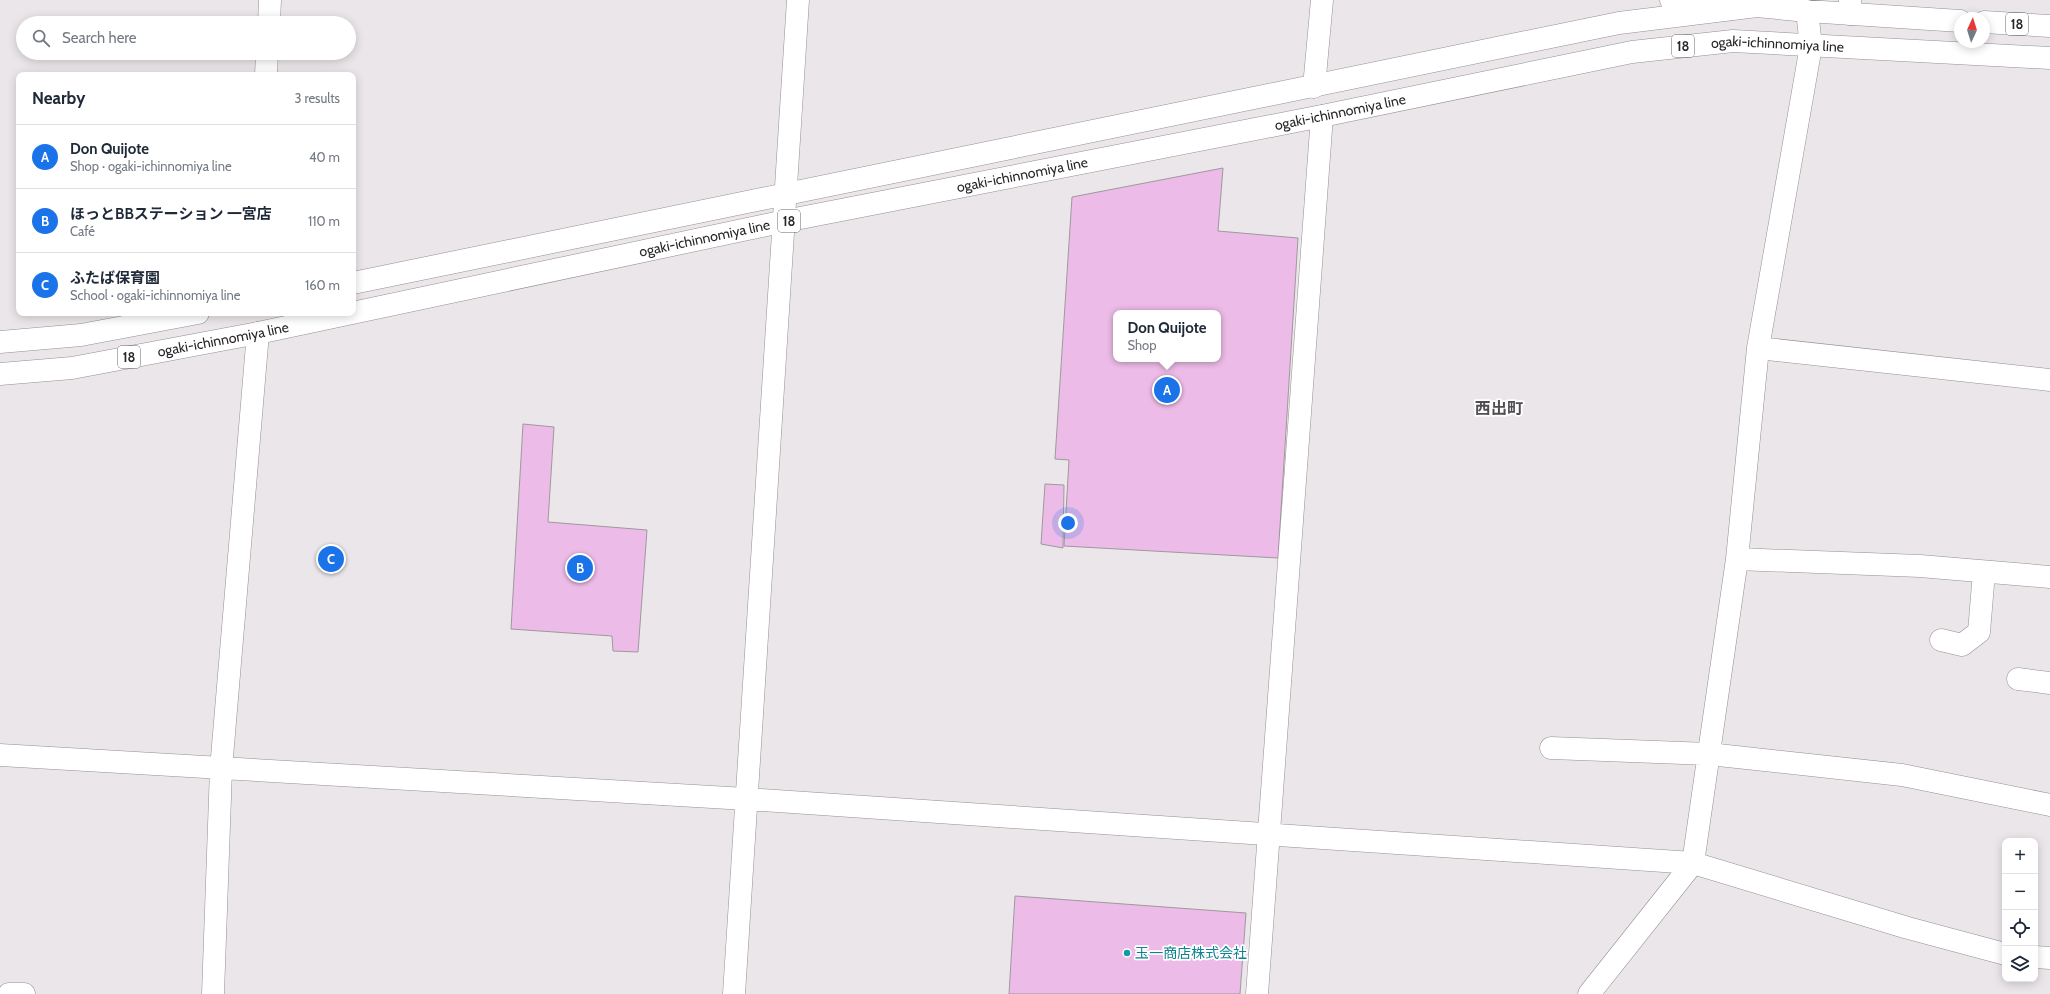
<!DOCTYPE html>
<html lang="en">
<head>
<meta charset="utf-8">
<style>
  :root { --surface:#fff; --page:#f2f2f3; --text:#1f2937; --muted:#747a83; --line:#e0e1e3; --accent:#1a73e8 }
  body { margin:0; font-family:Cabin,"Noto Sans JP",sans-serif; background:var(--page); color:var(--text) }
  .controls { position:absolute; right:12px; bottom:12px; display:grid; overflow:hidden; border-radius:8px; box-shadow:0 2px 10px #0003 }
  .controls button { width:36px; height:36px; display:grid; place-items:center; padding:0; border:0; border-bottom:1px solid var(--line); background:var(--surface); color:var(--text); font:20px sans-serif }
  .compass { position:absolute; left:1954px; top:12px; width:36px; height:36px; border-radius:50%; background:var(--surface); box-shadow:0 2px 10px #0003; rotate:4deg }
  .you { position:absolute; left:1068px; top:523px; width:14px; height:14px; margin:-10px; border:3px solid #fff; border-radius:50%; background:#1a73e8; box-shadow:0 0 0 6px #1a73e833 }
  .badge { display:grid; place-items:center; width:26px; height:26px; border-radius:50%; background:var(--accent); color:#fff; font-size:13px; font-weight:700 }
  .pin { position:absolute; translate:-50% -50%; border:2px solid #fff; box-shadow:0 1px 4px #0006 }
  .popup { position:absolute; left:1113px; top:310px; width:108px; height:52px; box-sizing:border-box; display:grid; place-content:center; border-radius:8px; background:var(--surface); filter:drop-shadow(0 1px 3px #0005); font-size:13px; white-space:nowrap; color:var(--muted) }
  .popup b { font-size:15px; color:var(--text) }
  .popup::after { content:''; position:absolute; left:50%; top:100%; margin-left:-8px; border:8px solid transparent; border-top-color:var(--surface) }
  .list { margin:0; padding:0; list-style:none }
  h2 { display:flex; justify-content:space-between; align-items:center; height:52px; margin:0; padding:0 16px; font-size:17px }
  h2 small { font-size:13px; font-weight:400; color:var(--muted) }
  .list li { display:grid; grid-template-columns:26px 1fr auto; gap:12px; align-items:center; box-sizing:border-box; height:64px; padding:0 16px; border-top:1px solid var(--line) }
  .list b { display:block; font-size:15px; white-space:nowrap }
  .list p { margin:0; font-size:13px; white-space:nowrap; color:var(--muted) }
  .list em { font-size:13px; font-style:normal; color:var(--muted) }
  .icon { flex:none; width:22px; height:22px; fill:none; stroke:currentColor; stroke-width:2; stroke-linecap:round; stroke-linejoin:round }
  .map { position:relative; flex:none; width:2050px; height:994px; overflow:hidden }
  .search { position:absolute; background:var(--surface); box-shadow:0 2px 10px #0003; left:16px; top:16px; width:340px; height:44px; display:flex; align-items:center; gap:10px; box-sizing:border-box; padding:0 14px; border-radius:22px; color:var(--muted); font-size:15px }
  .panel { position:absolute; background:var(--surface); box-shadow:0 2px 10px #0003; left:16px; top:72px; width:340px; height:244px; border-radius:8px }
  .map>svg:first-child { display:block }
</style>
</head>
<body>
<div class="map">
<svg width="2050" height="994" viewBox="0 0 2050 994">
  <rect width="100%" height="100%" fill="#ebe6ea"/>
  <!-- building -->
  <path fill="#ecbbe7" stroke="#9e999d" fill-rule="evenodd" d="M1223 168 1218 231 1298 238 1278 558 1064 546 1069 460 1055 459 1072 197ZM1116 313H1218V359H1116Z
    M523 424 554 427 548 522 647 530 638 652 613 651 612 636 511 629Z
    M1045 484 1064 485 1063 548 1041 544Z
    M1015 896 1246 913 1240 994H1009Z"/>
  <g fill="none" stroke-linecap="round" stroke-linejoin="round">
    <defs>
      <path id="minor" d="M1671 0 1717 9
        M1850 14V0
        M269 23 270 0
        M266 75 267 53
        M1314 87 1322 0
        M1758 348 2050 380
        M1737 559 1920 566 2050 577
        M1941 640 1962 645 1979 632 1984 572
        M2018 679 2050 683
        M1551 748 1709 754 1902 775 2050 805
        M0 755 746 799 1693 863 1908 928 2005 954
        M2035 957 2050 958
        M9 994H24
        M213 994 221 769 258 333
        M734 994 798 0
        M1257 994 1322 116
        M1589 994 1693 863 1737 559 1758 348 1811 46 1807 11"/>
      <g id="major">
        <path d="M1984 22 2050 26"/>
        <path d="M353 283 1619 23 1757 6 1807 11 1960 21"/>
        <path d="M0 342 81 335 198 313"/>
        <path id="s1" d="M0 374 72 368 258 333 785 221 1322 116 1632 52 1733 41 2050 58"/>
      </g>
    </defs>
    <!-- minor casing -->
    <use href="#minor" stroke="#948f93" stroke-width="23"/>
    <!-- major casing -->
    <use href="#major" stroke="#948f93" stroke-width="23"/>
    <!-- minor -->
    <use href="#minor" stroke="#fff" stroke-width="22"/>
    <!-- major -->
    <use href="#major" stroke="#fff" stroke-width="22"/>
  </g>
  <!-- markers -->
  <circle fill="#0f9aa8" stroke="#fff" stroke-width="1.5" cx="1127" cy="953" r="4"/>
  <g text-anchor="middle" stroke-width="3.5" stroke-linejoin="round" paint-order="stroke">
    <!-- shield labels -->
    <g fill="#fff" stroke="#686768" stroke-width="1">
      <rect x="2006" y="13" width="22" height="22" rx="3"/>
      <rect x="1672" y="35" width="22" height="22" rx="3"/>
      <rect x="778" y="210" width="22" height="22" rx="3"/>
      <rect x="118" y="346" width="22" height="22" rx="3"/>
    </g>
    <g font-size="13" font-weight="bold" fill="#282628">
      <text x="2017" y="29">18</text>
      <text x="1683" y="51">18</text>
      <text x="789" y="226">18</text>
      <text x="129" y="362">18</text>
    </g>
    <!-- street labels -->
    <g font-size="14" fill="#282628" stroke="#fff">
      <text dy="5" stroke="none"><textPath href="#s1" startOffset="1810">ogaki-ichinnomiya line</textPath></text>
      <text dy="5" stroke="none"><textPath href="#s1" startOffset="1366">ogaki-ichinnomiya line</textPath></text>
      <text dy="5" stroke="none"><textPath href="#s1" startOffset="1042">ogaki-ichinnomiya line</textPath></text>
      <text dy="5" stroke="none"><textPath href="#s1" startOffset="718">ogaki-ichinnomiya line</textPath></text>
      <text dy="5" stroke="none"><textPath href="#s1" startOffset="226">ogaki-ichinnomiya line</textPath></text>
    </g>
    <!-- culture labels -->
    <g font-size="14" fill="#0d838f" stroke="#fff" text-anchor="start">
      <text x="1135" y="958">玉一商店株式会社</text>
    </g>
    <!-- quarter labels -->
    <g font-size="16" font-weight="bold" fill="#524d51" stroke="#fff">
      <text x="1499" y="414">西出町</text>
    </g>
  </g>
</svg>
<div class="controls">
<button>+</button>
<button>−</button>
<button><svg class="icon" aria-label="locate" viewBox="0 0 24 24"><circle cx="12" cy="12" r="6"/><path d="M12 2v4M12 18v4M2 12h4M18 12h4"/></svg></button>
<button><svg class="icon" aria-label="layers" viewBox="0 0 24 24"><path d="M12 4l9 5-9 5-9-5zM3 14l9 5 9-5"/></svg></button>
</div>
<svg class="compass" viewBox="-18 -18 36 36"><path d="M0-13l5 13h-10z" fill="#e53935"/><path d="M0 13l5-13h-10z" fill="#747a83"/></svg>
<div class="you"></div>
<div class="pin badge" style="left:1167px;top:390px">A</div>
<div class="popup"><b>Don Quijote</b>Shop</div>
<div class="pin badge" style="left:580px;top:568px">B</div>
<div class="pin badge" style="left:331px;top:559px">C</div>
<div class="search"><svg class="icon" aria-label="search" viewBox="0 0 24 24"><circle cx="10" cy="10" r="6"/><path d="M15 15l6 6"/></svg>Search here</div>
<section class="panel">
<h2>Nearby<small>3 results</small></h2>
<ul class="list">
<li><span class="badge">A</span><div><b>Don Quijote</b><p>Shop · ogaki-ichinnomiya line</p></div><em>40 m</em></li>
<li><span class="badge">B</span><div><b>ほっとBBステーション 一宮店</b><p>Café</p></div><em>110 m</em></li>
<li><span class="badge">C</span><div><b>ふたば保育園</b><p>School · ogaki-ichinnomiya line</p></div><em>160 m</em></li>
</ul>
</section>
</div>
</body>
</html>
